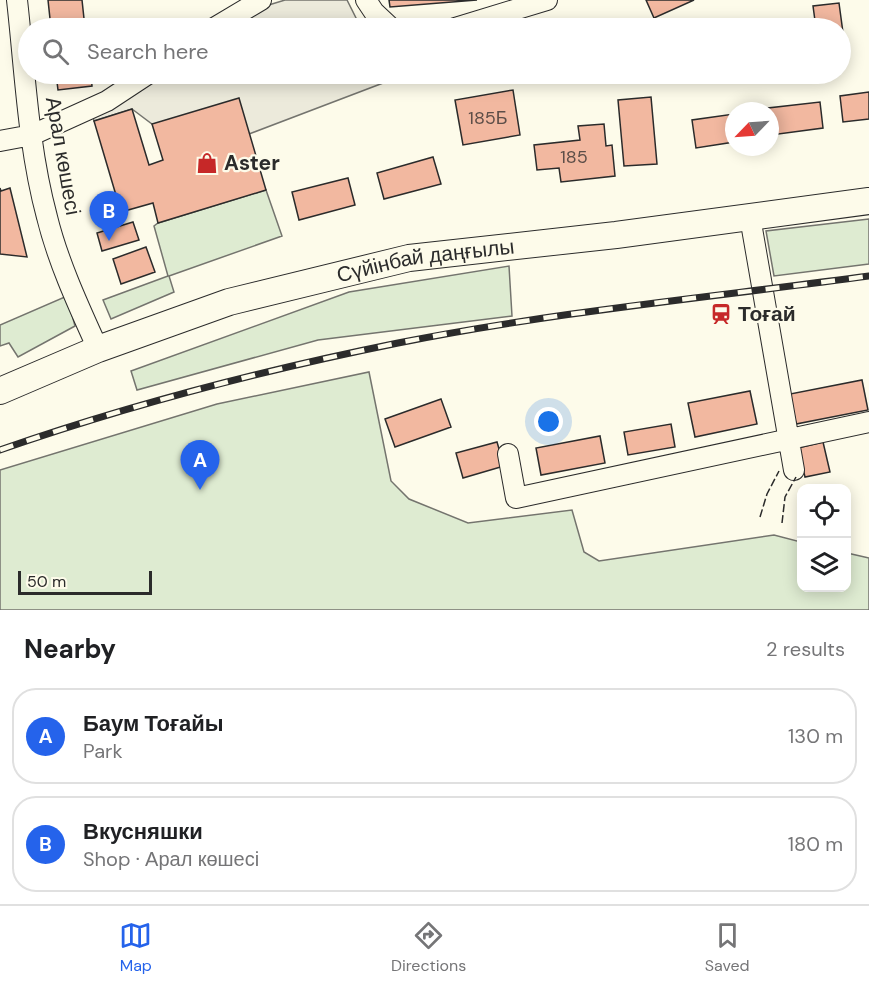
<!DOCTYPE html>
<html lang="en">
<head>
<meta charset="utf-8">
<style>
  :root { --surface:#fff; --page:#f2f2f2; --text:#202124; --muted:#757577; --line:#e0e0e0; --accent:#2563eb }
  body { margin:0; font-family:"DM Sans",sans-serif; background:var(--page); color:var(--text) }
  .controls { position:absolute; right:18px; bottom:18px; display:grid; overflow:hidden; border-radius:12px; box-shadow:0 3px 15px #0003 }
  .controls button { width:54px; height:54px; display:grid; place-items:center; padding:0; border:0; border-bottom:2px solid var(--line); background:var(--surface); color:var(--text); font:30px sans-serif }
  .compass { position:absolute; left:725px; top:102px; width:54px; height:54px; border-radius:50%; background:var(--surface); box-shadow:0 3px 15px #0003; rotate:245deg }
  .scale { position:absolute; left:18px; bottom:15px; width:134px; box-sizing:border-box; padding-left:6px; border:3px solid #2b2b2b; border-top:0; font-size:16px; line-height:21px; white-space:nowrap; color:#2b2b2b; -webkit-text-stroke:4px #fdfbea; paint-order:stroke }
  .you { position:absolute; left:549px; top:422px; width:21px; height:21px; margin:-15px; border:4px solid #fff; border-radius:50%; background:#1a73e8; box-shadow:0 0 0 9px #1a73e833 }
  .badge { display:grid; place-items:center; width:39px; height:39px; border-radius:50%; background:var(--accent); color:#fff; font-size:20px; font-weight:700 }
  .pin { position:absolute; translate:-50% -50px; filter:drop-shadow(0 2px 3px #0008) }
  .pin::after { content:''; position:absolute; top:32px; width:21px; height:18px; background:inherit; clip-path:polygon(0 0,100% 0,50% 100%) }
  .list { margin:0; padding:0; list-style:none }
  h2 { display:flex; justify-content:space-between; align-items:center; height:78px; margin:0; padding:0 24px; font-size:26px }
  h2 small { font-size:20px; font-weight:400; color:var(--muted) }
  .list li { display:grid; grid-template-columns:39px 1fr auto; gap:18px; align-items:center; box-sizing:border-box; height:96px; margin:0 12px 12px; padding:0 12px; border:2px solid var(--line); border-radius:24px }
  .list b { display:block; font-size:22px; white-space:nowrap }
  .list p { margin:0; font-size:20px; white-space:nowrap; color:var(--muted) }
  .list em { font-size:20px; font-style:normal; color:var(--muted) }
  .icon { flex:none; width:33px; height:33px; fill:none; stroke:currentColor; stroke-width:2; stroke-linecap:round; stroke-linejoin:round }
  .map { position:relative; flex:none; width:869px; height:610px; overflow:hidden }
  .search { position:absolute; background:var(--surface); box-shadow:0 3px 15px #0003; left:18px; right:18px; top:18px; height:66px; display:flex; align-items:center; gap:15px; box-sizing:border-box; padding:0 21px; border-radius:33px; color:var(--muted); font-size:22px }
  .sheet { height:294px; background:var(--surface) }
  nav { display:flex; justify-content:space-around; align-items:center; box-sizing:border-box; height:84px; border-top:2px solid var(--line); background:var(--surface); font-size:16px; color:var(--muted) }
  nav a { display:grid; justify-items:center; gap:3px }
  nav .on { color:var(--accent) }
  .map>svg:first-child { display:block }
</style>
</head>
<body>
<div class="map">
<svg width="869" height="610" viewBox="0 0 869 610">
  <rect width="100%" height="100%" fill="#fdfbea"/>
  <!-- green -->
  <path fill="#deebd1" stroke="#74746e" stroke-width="1.5" d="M266 190 282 236 169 276 174 292 111 319 103 300 168 276 154 226 158 223Z
    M869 219V264L774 276 766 231Z
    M509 266 512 316 318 340 137 390 131 371 349 292Z
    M67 296 75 326 18 357 9 343 0 346V325Z
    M369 372 391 481 409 499 468 523 572 510 584 552 599 561 774 535 801 542 802 588H846L847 553 869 558V610H0V470L217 404Z"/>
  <!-- parking -->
  <path fill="#eceadb" stroke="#74746e" stroke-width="1.5" d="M285 0H347L361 28H228L259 8Z
    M160 74H389L391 80 249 134 152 124 132 109 94 121 93 117Z"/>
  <!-- building -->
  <path fill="#f2b8a0" stroke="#2b2b2b" stroke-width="1.5" d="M48 0H82L85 28H51Z
    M389 0H477L390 7Z
    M646 0H694L654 18Z
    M839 3 846 55H840V28H816L813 6Z
    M56 74H91L92 86 58 90Z
    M513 90 520 135 463 145 455 100Z
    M869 92V119L843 122 840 96Z
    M651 97 657 164 624 166 618 100Z
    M239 98 266 190 158 223 153 203 121 212 94 121 132 109 149 165 163 160 152 124Z
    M820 102 823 128 771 135 768 108Z
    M734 114V142L696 148 692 120Z
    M604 124 606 146 612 145 615 176 561 182 559 168 537 170 534 145 580 140 578 126Z
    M433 157 441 184 384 199 377 173Z
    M348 178 355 205 299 220 292 192Z
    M0 188 1 191 10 188 27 257 0 254Z
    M133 222 139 240 102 251 97 233Z
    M146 247 155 272 121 284 113 259Z
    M862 380 868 410 796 424 790 394Z
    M750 391 757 424 695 437 688 403Z
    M441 399 451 427 395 447 385 419Z
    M671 424 675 447 628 455 624 432Z
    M600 436 605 463 541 475 536 448Z
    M497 442 504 466 463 478 456 453Z
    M823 442 830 472 805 477 798 448Z"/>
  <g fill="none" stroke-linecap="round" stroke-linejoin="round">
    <defs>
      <path id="minor" d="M17 0C25 71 28 147 47 217 58 262 79 307 98 349
        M366 0 374 12 391 28
        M214 28 261 0
        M455 28 547 0
        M0 141 32 135 107 101 148 74
        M750 217 794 470
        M508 454 516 498 869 422"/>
      <g id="major">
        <path id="s1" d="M0 391 98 349 229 302 409 258 616 235 869 201"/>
      </g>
    </defs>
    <!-- minor casing -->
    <use href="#minor" stroke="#2b2b2b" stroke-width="22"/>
    <!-- major casing -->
    <use href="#major" stroke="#2b2b2b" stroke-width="28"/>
    <!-- minor -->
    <use href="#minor" stroke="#fdfbea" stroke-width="20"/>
    <!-- major -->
    <use href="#major" stroke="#fdfbea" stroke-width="26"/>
    <defs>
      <path id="rail" d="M0 450C129 405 264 370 398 343 553 312 712 297 869 276"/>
    </defs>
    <!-- rail casing -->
    <use href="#rail" stroke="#2b2b2b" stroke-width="7"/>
    <!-- rail -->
    <use href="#rail" stroke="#fdfbea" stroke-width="4.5" stroke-dasharray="14" stroke-linecap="butt"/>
    <!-- fence -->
    <path stroke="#2b2b2b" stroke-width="1.5" stroke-dasharray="8 3" stroke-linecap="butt" d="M760 517 767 494 779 471
      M782 523 785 497 796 477"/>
  </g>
  <!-- icons -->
  <defs>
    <symbol id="shop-bare" viewBox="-9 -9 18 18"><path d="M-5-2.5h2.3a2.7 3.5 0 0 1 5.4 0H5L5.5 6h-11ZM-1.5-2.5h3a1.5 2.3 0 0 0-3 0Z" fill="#c62828" stroke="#fdfbea" stroke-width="2.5" paint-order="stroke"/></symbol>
    <symbol id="station-bare" viewBox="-9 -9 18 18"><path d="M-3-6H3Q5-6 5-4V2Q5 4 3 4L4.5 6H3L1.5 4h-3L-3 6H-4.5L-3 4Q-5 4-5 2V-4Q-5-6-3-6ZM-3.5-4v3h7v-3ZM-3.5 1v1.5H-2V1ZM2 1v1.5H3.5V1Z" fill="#c62828" stroke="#fdfbea" stroke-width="2.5" paint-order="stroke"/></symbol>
  </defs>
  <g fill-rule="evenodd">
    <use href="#shop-bare" x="192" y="148" width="30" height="30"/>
    <use href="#station-bare" x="706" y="299" width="30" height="30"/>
  </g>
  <g text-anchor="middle" stroke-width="4.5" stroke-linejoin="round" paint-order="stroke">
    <!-- number labels -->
    <g font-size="18" fill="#5d4e48">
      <text x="488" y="124">185Б</text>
      <text x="574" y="163">185</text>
    </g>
    <!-- street labels -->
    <g font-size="21" fill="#2b2b2b" stroke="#fdfbea">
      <text transform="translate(63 156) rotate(80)" y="7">Арал көшесі</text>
      <text dy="7" stroke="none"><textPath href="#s1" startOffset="447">Сүйінбай даңғылы</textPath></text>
    </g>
    <!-- poi labels -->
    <g font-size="21" font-weight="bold" fill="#2b2b2b" stroke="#fdfbea" text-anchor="start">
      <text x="224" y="170">Aster</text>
      <text x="738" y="321">Тоғай</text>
    </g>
  </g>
</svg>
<div class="controls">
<button><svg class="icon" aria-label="locate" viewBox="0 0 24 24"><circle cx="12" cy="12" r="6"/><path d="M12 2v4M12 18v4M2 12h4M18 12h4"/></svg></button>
<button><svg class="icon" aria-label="layers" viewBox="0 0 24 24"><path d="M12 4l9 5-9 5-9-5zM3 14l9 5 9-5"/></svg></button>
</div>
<svg class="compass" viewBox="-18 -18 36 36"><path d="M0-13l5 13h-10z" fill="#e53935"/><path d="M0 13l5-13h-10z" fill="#757577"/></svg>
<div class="scale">50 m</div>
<div class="you"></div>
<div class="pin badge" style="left:200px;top:490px">A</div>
<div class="pin badge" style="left:109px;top:241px">B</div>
<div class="search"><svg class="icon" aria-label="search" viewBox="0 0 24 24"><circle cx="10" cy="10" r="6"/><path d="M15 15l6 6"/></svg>Search here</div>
</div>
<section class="sheet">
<h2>Nearby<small>2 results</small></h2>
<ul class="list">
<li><span class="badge">A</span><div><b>Баум Тоғайы</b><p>Park</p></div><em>130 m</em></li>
<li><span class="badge">B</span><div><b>Вкусняшки</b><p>Shop · Арал көшесі</p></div><em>180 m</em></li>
</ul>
</section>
<nav>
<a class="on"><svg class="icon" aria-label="map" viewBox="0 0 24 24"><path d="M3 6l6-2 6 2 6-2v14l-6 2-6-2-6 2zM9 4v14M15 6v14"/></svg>Map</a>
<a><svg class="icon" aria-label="directions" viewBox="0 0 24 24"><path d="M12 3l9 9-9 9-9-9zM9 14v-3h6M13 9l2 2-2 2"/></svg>Directions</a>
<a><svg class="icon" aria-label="saved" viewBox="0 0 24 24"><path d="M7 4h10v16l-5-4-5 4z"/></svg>Saved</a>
</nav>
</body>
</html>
